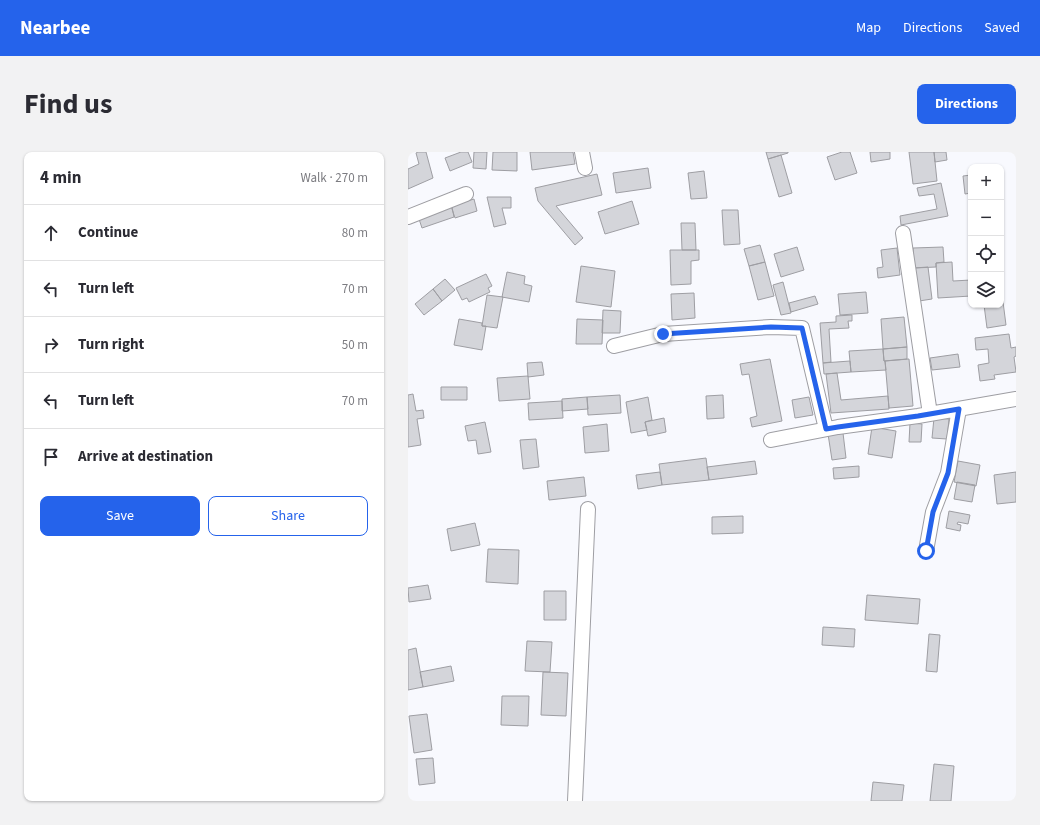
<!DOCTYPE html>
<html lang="en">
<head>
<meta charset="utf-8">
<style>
  :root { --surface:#fff; --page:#f2f2f3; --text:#2b2b33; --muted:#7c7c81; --line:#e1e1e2; --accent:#2563eb }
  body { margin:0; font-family:"Source Sans 3",sans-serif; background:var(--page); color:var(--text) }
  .controls { position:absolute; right:12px; top:12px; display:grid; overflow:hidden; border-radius:8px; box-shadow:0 1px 3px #0004 }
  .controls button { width:36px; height:36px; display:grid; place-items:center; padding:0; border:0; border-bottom:1px solid var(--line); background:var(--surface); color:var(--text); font:20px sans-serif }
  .stop { position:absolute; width:12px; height:12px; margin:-9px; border:3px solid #2563eb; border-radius:50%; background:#fff }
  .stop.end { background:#2563eb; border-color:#fff; box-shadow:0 1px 4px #0008 }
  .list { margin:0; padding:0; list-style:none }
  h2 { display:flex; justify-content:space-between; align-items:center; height:52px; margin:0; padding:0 16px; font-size:17px }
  h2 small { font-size:13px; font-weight:400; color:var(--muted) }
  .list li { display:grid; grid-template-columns:26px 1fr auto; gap:12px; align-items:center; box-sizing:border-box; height:56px; padding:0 16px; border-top:1px solid var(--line) }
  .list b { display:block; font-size:15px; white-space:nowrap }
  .list em { font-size:13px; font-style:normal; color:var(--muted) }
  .actions { display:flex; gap:8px; padding:12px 16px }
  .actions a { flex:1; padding:9px 0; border:1px solid var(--accent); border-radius:8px; text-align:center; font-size:14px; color:var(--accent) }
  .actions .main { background:var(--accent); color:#fff }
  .icon { flex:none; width:22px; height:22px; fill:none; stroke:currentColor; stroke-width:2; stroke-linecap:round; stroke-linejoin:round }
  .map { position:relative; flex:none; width:608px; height:649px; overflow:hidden; border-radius:8px }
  header { display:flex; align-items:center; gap:24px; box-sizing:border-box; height:56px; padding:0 20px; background:var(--accent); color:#fff }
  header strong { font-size:19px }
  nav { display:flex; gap:22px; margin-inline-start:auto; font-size:14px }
  .intro { display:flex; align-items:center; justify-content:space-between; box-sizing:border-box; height:96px; padding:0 24px }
  h1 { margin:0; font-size:28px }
  .button { padding:10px 18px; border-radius:8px; background:var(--accent); color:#fff; font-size:14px; font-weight:700 }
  main { display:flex; gap:24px; padding:0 24px }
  aside { flex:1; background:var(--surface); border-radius:8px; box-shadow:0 1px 3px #0004 }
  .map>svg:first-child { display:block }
</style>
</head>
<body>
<header>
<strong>Nearbee</strong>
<nav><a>Map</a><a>Directions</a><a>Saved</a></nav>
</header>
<div class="intro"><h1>Find us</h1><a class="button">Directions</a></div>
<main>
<aside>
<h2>4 min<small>Walk · 270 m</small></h2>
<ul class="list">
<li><svg class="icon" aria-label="ahead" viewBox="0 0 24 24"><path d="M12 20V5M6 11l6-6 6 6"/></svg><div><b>Continue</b></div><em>80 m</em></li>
<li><svg class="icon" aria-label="left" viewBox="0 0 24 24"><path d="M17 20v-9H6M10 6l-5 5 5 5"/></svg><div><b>Turn left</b></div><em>70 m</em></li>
<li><svg class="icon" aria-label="right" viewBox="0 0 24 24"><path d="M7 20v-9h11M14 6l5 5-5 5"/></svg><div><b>Turn right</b></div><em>50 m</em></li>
<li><svg class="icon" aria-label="left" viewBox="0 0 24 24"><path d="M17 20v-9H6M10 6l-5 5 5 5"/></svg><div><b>Turn left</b></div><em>70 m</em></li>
<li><svg class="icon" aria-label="arrive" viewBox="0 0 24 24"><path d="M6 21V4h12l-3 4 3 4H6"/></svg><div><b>Arrive at destination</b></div></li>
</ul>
<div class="actions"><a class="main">Save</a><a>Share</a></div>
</aside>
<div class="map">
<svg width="608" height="649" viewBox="0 0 608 649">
  <rect width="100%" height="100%" fill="#f8f9fe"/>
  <!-- building -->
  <path fill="#d4d5da" stroke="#9e9ea3" d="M10 0H18L25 26 0 37V17L11 12 8 1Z
    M53 0H60L64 10 42 19 37 6Z
    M66 0H79L78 17 65 16Z
    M85 0H109V19L84 18Z
    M122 0H165L167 12 124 18Z
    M358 0H380V1L360 7Z
    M434 0H442L449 21 427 28 419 5Z
    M462 0H482V7L463 10Z
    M501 0H526L529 29 505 32Z
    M526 0H538L539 8 527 10Z
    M373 3 384 41 371 45 360 7Z
    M240 16 243 36 208 41 205 21Z
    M296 19 299 46 283 47 280 21Z
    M189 22 194 43 148 54 175 86 167 93 130 49 127 36Z
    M563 23V41L557 42 555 24Z
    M533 31 540 64 493 73 492 64 529 57 526 42 511 44 509 36Z
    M79 45H103V56H94L98 72 86 75Z
    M66 47 69 59 47 66 43 54Z
    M224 49 231 72 197 82 190 60Z
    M44 55 46 65 14 76 11 67Z
    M314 58H330L332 92 316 93Z
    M273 71H287L288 98H274Z
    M352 93 357 110 341 114 336 97Z
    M389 95 396 118 373 125 366 102Z
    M535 95 536 110 528 111V115L506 116 505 96Z
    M489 96 492 123 470 126 469 116 475 115 473 98Z
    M262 98H291V108L283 109V132L263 133Z
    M357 110 366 144 350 148 341 114Z
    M544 110 545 129 563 128V144L530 146 528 111Z
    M173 114 207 119 203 155 168 150Z
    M520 115 524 147 511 149 506 116Z
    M99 120 117 124 116 132 124 134 121 150 94 145Z
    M78 122 84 134 80 136 82 140 61 150 59 146 54 148 48 136Z
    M37 127 47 138 34 149 25 137Z
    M375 130 383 161 373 163 365 133Z
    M25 137 34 149 16 163 7 152Z
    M458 140 460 161 432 163 430 142Z
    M286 141 287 166 264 168 263 142Z
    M593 142H594L598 173 579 176 576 153H593Z
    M79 143 95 145 89 176 74 174Z
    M407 144 410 152 383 160 381 151Z
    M195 158 213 159 212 181H194Z
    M444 163V169H440L441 176 421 177 423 210 415 211 412 171 428 170V164Z
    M496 165 499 195 475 197 473 167Z
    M51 167 74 171V174H78L74 198 46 193Z
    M169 167 195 168 194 192H168Z
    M601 182 603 196 608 195V204L606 205 608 220 586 223 587 227 572 229 570 213 581 211 580 197 568 198 567 186Z
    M499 195V207L476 209 475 197Z
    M475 197 476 209H477L478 218 443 220 441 199Z
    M550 202 552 215 524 218 522 206Z
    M362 207 374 269 344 275 342 266 349 264 341 222 334 223 332 212Z
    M501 207 505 254 481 256 477 209Z
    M442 209 443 220 416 222 415 211Z
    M134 210 136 223 120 225 119 211Z
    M429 221 433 248 480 244 481 257 423 261 418 222Z
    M120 224 122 247 91 249 89 226Z
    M33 235H59V248H33Z
    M5 242 8 259 15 258 16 266 9 267 13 293 0 295V243Z
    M212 243 213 261 180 263 179 245Z
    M315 243 316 266 299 267 298 244Z
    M179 245 180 257 154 259V247Z
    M240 245 244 268 237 270 239 278 223 281 218 250Z
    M401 245 405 263 387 266 384 248Z
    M154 249 155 266 121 268 120 251Z
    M256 266 258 280 240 284 237 270Z
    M526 266 541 267 539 287 524 286Z
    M77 270 83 300 70 302 68 288 60 289 57 274Z
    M502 271 514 272 513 290H501Z
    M199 272 201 299 177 301 175 275Z
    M464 275 488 279 484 306 460 302Z
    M435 281 438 306 424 308 420 282Z
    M128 287 131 315 115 317 112 288Z
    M298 306 301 328 254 333 251 312Z
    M347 309 349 322 301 328 299 315Z
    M550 309 572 313 568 334 546 330Z
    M451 314V325L426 327 425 316Z
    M252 320 254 333 230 337 228 323Z
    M608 320V350L589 352 586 323Z
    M176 325 178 344 141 348 139 329Z
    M549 330 567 333 564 350 546 347Z
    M541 359 562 363 560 372 550 370 549 372 553 373 552 379 538 376Z
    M335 364V381L304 382V365Z
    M67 371 72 393 43 399 39 377Z
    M80 397 111 398 110 432 78 430Z
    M20 433 23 447 1 450 0 436Z
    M136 439H158V468H136Z
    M459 443 512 447 510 472 457 468Z
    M415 475 447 477 446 495 414 493Z
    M521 482 532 483 529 520 518 519Z
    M119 489 144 490 142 520 117 519Z
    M8 496 15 535 0 538V498Z
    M43 514 46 529 15 535 12 520Z
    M135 520 160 521 158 564 133 563Z
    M94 544H121L120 574 93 573Z
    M19 562 24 598 6 601 1 564Z
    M25 606 27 631 11 633 8 607Z
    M526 612 546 614 543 649H522Z
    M465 630 496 633 494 649H463Z"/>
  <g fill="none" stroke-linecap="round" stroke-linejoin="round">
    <defs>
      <path id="minor" d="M174 0 177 16
        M0 65 58 42
        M495 81 522 262
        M206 194 255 182 363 175 394 176 418 277
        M363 288 430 275 510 264 608 247
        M518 399 525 360 540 321 551 257
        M167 649 180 357"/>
    </defs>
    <!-- minor casing -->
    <use href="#minor" stroke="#9e9ea3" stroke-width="16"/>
    <!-- minor -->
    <use href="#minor" stroke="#fff" stroke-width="14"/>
  </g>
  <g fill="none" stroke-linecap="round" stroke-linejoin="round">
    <!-- route -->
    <path stroke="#2563eb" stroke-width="5" d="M255 182 363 175 394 176 418 277 430 275 510 264 551 257 540 321 525 360 518 399"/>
  </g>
</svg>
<div class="controls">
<button>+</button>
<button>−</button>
<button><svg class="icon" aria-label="locate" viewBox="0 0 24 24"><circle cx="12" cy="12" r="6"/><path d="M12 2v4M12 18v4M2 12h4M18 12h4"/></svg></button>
<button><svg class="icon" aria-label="layers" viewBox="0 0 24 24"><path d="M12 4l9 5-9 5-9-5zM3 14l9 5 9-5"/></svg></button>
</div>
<div class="stop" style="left:518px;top:399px"></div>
<div class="stop end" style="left:255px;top:182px"></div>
</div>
</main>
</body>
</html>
